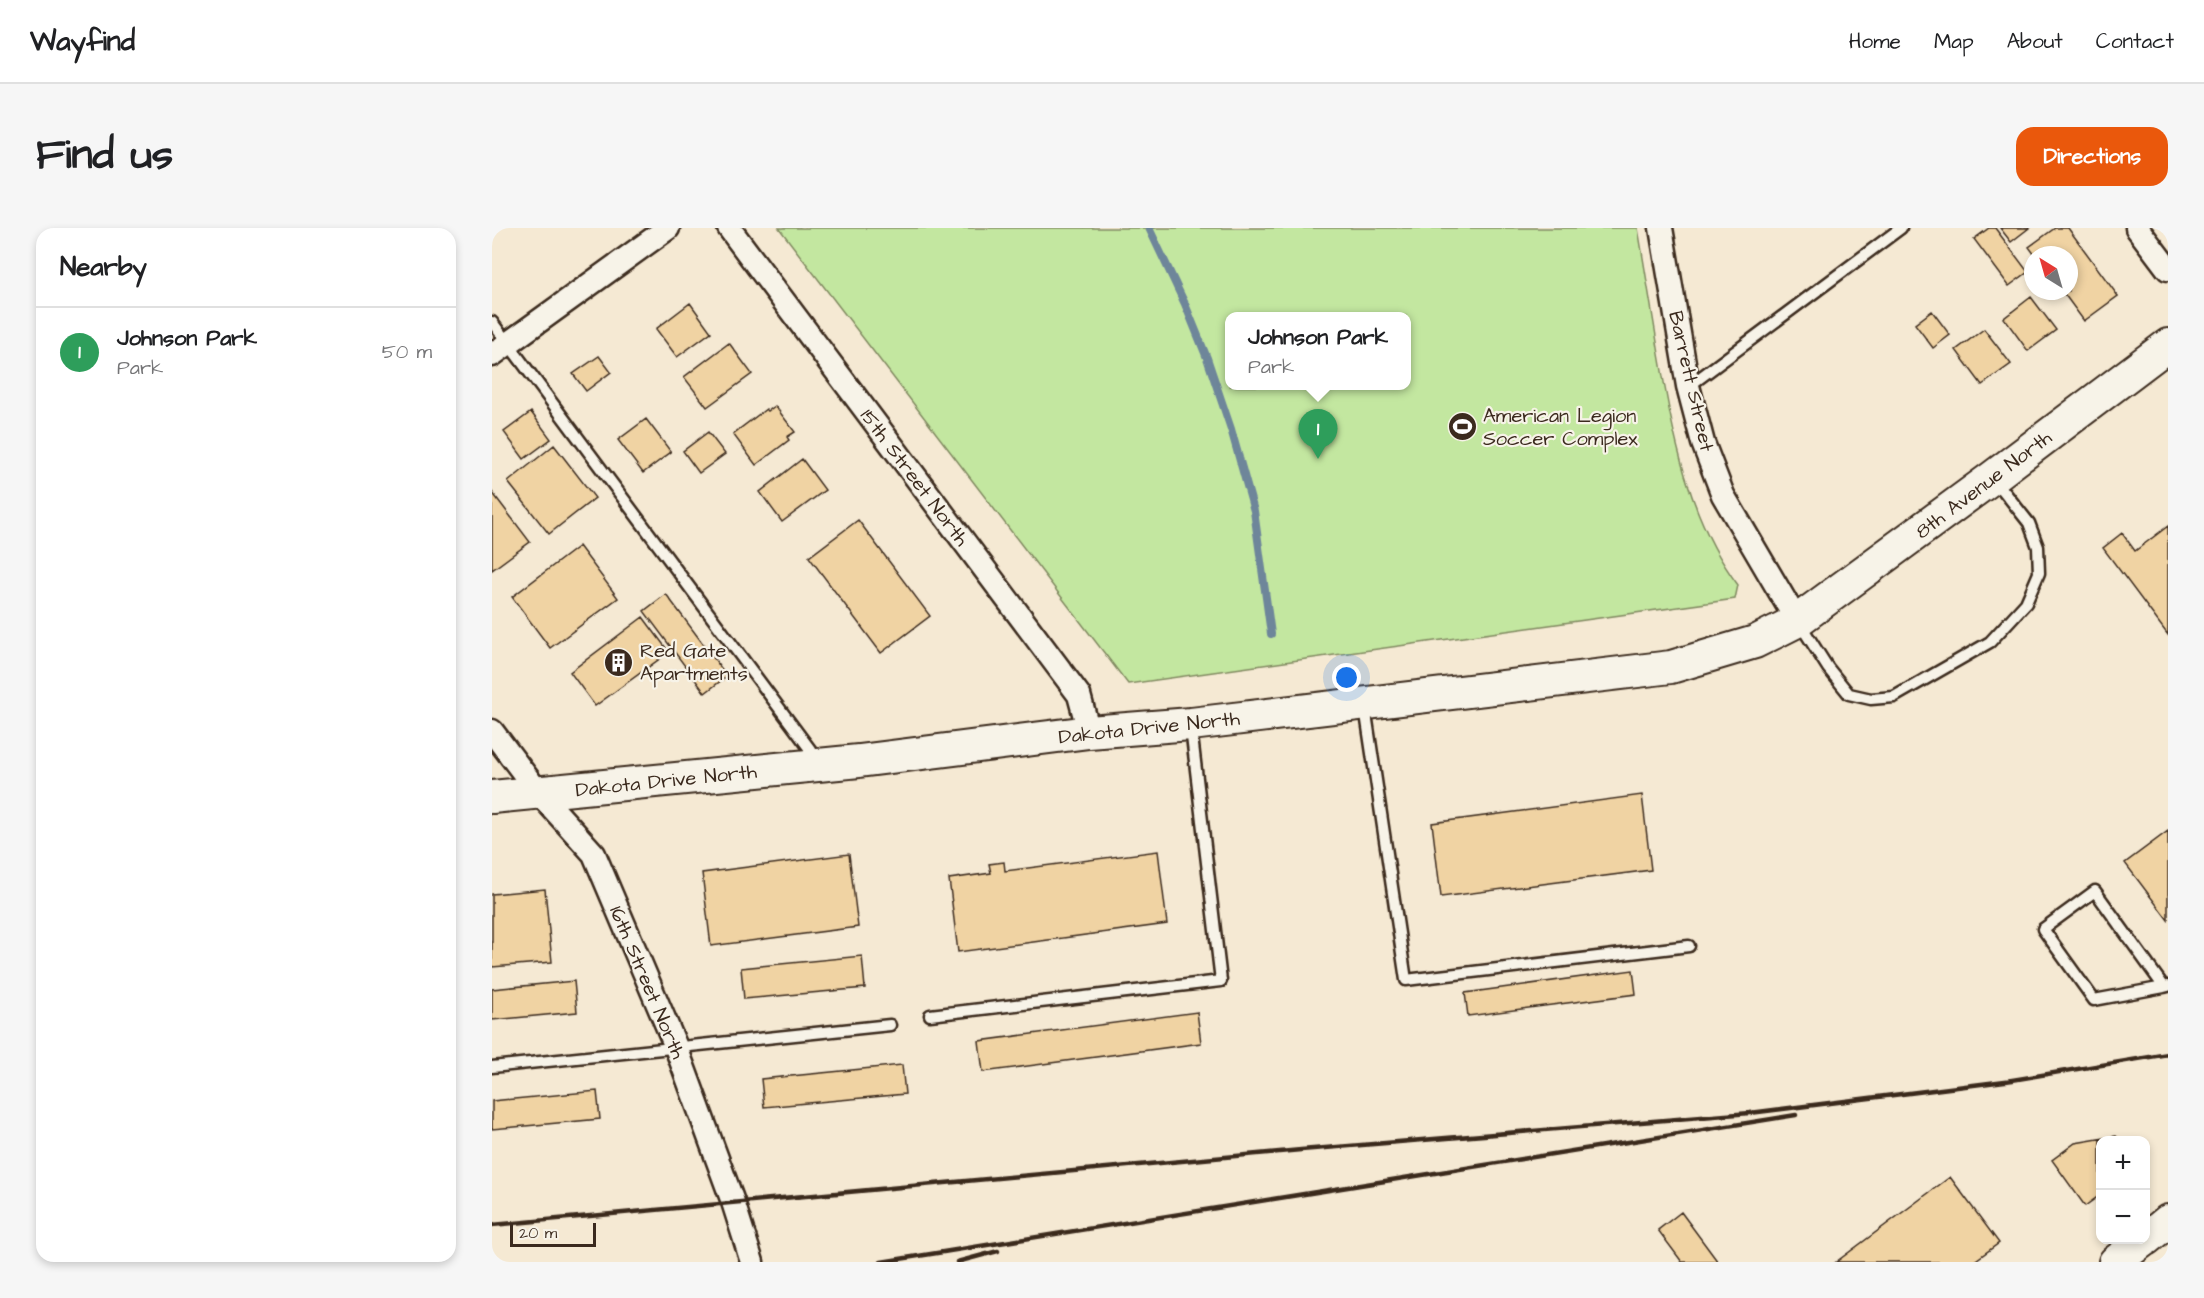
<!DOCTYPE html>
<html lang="en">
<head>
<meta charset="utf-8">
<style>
  :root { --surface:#fff; --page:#f6f6f6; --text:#202124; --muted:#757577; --line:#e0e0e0; --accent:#ea580c }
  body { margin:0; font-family:"Architects Daughter",sans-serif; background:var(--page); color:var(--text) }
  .controls { position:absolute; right:18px; bottom:18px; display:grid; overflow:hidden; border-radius:12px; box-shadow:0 3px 9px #0003 }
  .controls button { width:54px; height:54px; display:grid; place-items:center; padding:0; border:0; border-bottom:2px solid var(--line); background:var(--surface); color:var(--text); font:30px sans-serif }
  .compass { position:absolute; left:1532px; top:18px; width:54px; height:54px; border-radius:50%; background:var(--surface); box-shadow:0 3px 9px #0003; rotate:323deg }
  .scale { position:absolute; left:18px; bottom:15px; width:86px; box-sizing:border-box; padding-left:6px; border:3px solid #3b2a1e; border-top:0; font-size:16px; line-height:21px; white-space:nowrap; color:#3b2a1e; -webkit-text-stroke:4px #f7f3e8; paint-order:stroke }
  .you { position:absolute; left:855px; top:450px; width:21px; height:21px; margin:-15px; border:4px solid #fff; border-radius:50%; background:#1a73e8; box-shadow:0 0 0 9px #1a73e833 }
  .badge { display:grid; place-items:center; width:39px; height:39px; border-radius:50%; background:var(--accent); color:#fff; font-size:20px; font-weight:700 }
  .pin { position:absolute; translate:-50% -50px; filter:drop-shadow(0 2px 3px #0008) }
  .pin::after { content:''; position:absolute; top:32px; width:21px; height:18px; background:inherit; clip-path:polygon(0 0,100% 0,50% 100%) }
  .popup { position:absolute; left:733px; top:84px; width:186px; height:78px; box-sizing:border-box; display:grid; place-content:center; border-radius:12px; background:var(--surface); filter:drop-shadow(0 2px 4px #0005); font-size:20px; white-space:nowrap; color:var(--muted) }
  .popup b { font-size:22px; color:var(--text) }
  .popup::after { content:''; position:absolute; left:50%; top:100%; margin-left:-12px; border:12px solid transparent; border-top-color:var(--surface) }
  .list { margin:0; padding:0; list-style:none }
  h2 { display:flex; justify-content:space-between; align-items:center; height:78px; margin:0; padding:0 24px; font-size:26px }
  h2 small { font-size:20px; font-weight:400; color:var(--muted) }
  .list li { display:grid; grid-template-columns:39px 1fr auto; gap:18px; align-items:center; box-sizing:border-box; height:90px; padding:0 24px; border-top:2px solid var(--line) }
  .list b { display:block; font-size:22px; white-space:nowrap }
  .list p { margin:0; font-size:20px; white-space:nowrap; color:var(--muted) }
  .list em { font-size:20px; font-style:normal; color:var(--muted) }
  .map { position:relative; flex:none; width:1676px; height:1034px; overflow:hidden; border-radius:18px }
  header { display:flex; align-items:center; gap:36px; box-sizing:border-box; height:84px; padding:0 30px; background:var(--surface); border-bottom:2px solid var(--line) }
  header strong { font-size:28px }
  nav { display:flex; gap:33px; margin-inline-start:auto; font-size:21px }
  .intro { display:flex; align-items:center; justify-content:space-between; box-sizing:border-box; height:144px; padding:0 36px }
  h1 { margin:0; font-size:42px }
  .button { padding:15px 27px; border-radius:18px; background:var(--accent); color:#fff; font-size:21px; font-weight:700 }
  main { display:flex; gap:36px; padding:0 36px }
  aside { flex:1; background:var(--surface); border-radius:18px; box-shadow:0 3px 9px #0003 }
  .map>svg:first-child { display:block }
</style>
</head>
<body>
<header>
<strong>Wayfind</strong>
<nav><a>Home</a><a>Map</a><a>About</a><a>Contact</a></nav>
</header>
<div class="intro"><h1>Find us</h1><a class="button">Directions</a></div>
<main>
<aside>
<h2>Nearby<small></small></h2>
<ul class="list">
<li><span class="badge" style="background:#2e9e5b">1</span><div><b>Johnson Park</b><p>Park</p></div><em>50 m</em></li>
</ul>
</aside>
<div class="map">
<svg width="1676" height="1034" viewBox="0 0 1676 1034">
  <rect width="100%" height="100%" fill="#f5e9d3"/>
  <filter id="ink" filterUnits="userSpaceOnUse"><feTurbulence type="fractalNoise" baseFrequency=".0167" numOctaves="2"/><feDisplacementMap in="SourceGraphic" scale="12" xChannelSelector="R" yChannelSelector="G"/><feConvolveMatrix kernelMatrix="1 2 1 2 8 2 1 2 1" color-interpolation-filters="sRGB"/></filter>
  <g filter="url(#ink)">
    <!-- green -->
    <path fill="#c3e7a0" stroke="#7f885f" stroke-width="1.5" fill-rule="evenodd" d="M287 0H1146C1153 42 1160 84 1167 126 1181 207 1196 290 1246 357L1243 371 636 456ZM738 88H914V158H738Z"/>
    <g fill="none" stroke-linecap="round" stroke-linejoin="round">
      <!-- stream -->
      <path stroke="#6e869a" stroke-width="8" d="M657 0 693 76 715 130 739 201 762 283 779 406"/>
    </g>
    <!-- building -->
    <path fill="#f0d3a3" stroke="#3b2a1e" stroke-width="1.5" d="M1497 0H1503L1536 44 1517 58 1482 11Z
      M1508 0H1537L1519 14Z
      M1563 0H1576L1626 68 1592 93 1570 63H1577V27H1543L1537 19Z
      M1539 69 1564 102 1536 123 1512 90Z
      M198 75 219 104 185 129 164 101Z
      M1440 83 1458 107 1441 120 1423 96Z
      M1492 101 1519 136 1490 157 1464 122Z
      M237 115 260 146 215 179 192 149Z
      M107 128 119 144 94 163 81 146Z
      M283 178 303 204 295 209 297 212 264 237 241 206 274 181 276 183Z
      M39 184 59 211 32 231 12 204Z
      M154 191 179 224 151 245 126 212Z
      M216 204 233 226 207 245 191 223Z
      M62 217 103 270 57 306 16 254Z
      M310 231 333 262 290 294 268 264Z
      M0 264 38 314 0 342Z
      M366 292 438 388 389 425 317 329Z
      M1676 298V407L1611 320 1630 305 1643 323Z
      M87 318 126 370 58 420 20 369Z
      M174 366 235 448 213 465 152 383Z
      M151 389 177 424 103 478 78 444Z
      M1150 567 1159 642 949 669 940 595Z
      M1676 603V692L1633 635Z
      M666 623 675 696 466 724 457 651 499 645 497 636 512 634 513 643Z
      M357 626 366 699 219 718 210 645Z
      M53 661 60 734 0 739V666Z
      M370 728 373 760 252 771 249 740Z
      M1141 742 1144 766 976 788 973 765Z
      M82 753 85 784 0 792V761Z
      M705 784 709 815 491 844 487 813Z
      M410 837 413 866 272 879 269 851Z
      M105 863 108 891 0 901V873Z
      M1624 908 1628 912H1608V967L1593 978 1560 932 1583 915Z
      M1458 949 1507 1015 1481 1034H1344Z
      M1189 984 1226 1034H1190L1166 1002Z"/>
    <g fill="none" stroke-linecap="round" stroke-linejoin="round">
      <defs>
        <path id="lane" d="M0 94 326 532
          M1197 158 1409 0
          M1308 396 1336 440 1357 466 1379 471 1402 469 1498 414 1534 375 1547 345 1546 319 1537 295 1503 252
          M873 479 914 752 1197 718
          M1672 759 1603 663 1551 701 1602 772 1672 759 1676 758
          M438 787 729 753 699 500
          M0 839 398 797"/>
        <path id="street" d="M237 0 587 467 597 504
          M1169 0 1196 158 1211 215 1231 267 1305 393
          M1645 0 1676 41
          M0 127 176 0
          M0 503 46 564 102 626 184 819 241 974 260 1034"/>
        <path id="secondary" d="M0 569 367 533 597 504 699 496 1179 439 1263 414 1305 393 1501 249 1676 117
          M1654 1011 1676 993
          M1623 1034 1652 1012"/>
      </defs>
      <!-- lane casing -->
      <use href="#lane" stroke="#3b2a1e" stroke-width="15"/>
      <!-- street casing -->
      <use href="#street" stroke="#3b2a1e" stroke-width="27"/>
      <!-- secondary casing -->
      <use href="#secondary" stroke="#3b2a1e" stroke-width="36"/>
      <!-- lane -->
      <use href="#lane" stroke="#f7f3e8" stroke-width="10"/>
      <!-- street -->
      <use href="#street" stroke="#f7f3e8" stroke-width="22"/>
      <!-- secondary -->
      <use href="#secondary" stroke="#f7f3e8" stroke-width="32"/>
      <!-- rail -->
      <path stroke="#3b2a1e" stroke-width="4.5" d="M1514 853 1676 826
        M0 997 809 922 1258 885 1521 852
        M389 1034 1304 887
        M465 1034 506 1023"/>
    </g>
  </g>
  <!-- icons -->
  <defs>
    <symbol id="stadium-disc" viewBox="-11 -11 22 22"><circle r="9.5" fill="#3b2a1e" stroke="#f7f3e8"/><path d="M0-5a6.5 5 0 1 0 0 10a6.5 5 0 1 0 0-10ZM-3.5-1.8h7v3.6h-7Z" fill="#fff"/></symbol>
    <symbol id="building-disc" viewBox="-11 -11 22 22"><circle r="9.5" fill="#3b2a1e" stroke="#f7f3e8"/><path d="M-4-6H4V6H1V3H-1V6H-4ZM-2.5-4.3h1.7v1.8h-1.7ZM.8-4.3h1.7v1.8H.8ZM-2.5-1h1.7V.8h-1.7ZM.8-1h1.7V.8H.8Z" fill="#fff"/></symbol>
  </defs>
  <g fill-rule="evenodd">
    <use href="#stadium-disc" x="954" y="182" width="33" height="33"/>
    <use href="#building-disc" x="110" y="418" width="33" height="33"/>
  </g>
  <g text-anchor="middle" stroke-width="4.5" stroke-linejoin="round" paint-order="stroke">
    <!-- street labels -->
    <g font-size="20" fill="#3b2a1e" stroke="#f7f3e8">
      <text transform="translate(1200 153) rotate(77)" y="7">Barrett Street</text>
      <text transform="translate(423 249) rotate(53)" y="7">15th Street North</text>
      <text transform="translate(1491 256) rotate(-37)" y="7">8th Avenue North</text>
      <text transform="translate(657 499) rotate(-6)" y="7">Dakota Drive North</text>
      <text transform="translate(174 552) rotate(-6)" y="7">Dakota Drive North</text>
      <text transform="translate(156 754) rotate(67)" y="7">16th Street North</text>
    </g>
    <!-- poi labels -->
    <g font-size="20" fill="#3b2a1e" stroke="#f7f3e8" text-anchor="start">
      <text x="991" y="194">American Legion<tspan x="991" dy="23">Soccer Complex</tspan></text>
      <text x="148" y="429">Red Gate<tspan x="148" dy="23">Apartments</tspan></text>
    </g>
  </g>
</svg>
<div class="controls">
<button>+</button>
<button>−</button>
</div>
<svg class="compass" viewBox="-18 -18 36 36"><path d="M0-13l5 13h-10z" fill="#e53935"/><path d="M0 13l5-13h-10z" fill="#757577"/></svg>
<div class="scale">20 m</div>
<div class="you"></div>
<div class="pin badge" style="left:826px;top:231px;background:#2e9e5b">1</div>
<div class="popup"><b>Johnson Park</b>Park</div>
</div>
</main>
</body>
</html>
